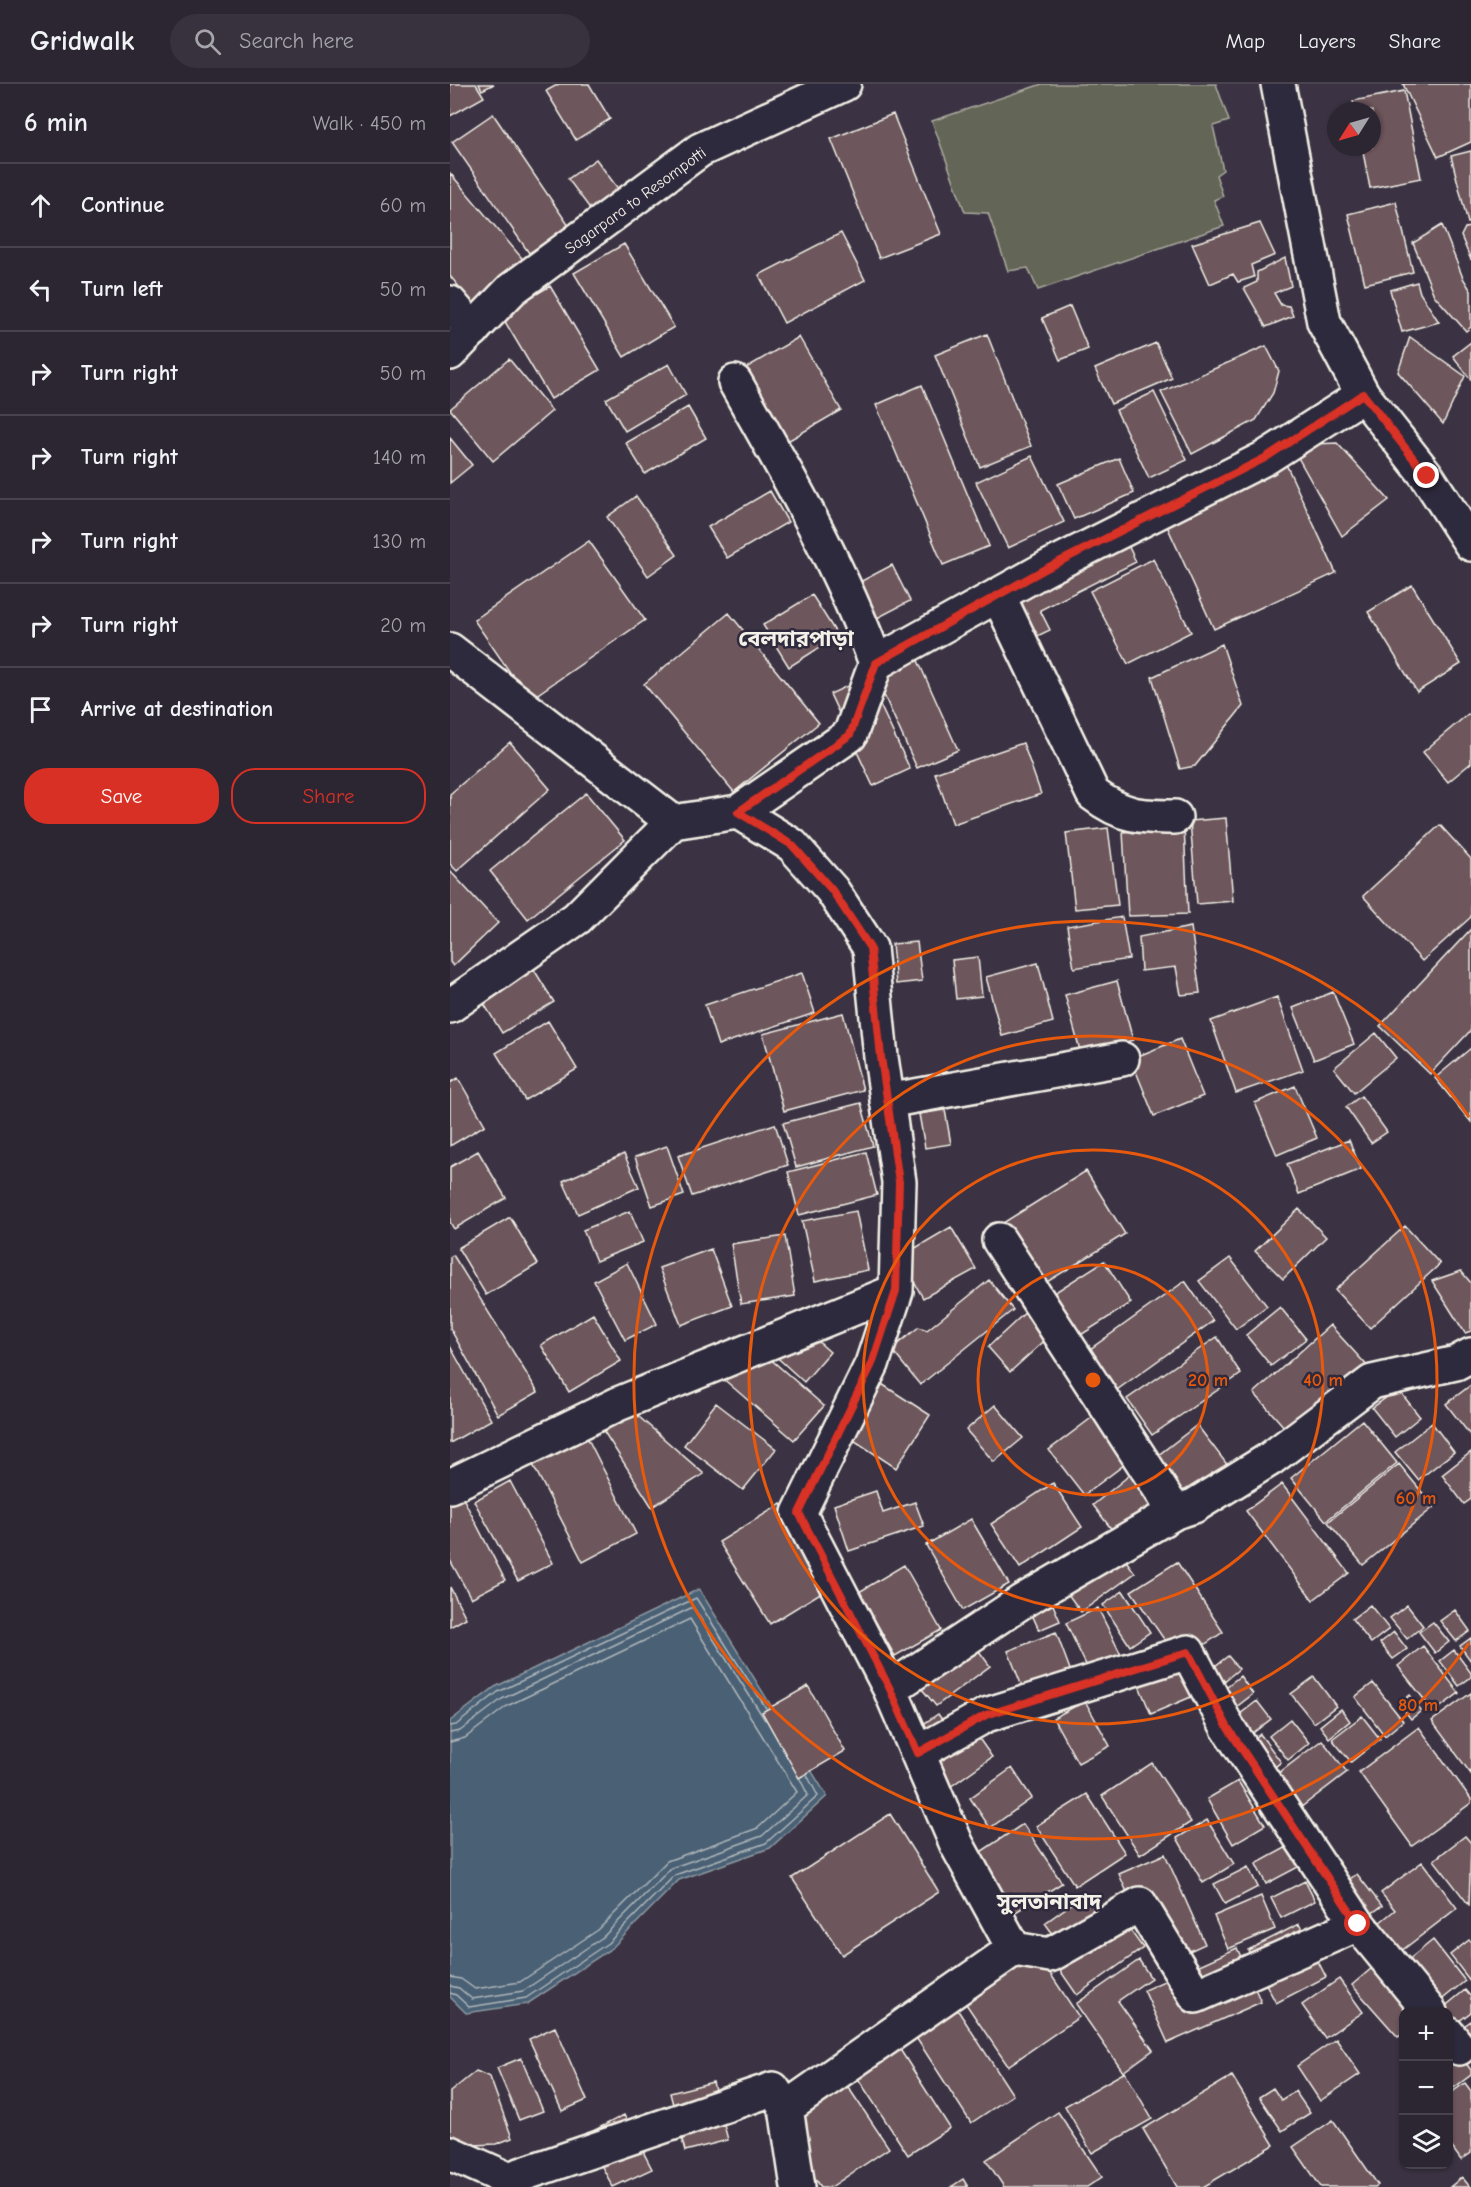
<!DOCTYPE html>
<html lang="en">
<head>
<meta charset="utf-8">
<style>
  :root { --surface:#2c2632; --page:#38323e; --text:#f1f3f6; --muted:#a6a5ac; --line:#48434d; --accent:#d93025 }
  body { margin:0; font-family:"Comic Neue","Noto Sans Bengali",sans-serif; background:var(--page); color:var(--text) }
  .controls { position:absolute; right:18px; bottom:18px; display:grid; overflow:hidden; border-radius:12px; box-shadow:0 2px 4px #0004 }
  .controls button { width:54px; height:54px; display:grid; place-items:center; padding:0; border:0; border-bottom:2px solid var(--line); background:var(--surface); color:var(--text); font:30px sans-serif }
  .compass { position:absolute; left:877px; top:18px; width:54px; height:54px; border-radius:50%; background:var(--surface); box-shadow:0 2px 4px #0004; rotate:233deg }
  .stop { position:absolute; width:18px; height:18px; margin:-14px; border:4px solid #d93025; border-radius:50%; background:#fff }
  .stop.end { background:#d93025; border-color:#fff; box-shadow:0 2px 6px #0008 }
  .list { margin:0; padding:0; list-style:none }
  h2 { display:flex; justify-content:space-between; align-items:center; height:78px; margin:0; padding:0 24px; font-size:26px }
  h2 small { font-size:20px; font-weight:400; color:var(--muted) }
  .list li { display:grid; grid-template-columns:39px 1fr auto; gap:18px; align-items:center; box-sizing:border-box; height:84px; padding:0 24px; border-top:2px solid var(--line) }
  .list b { display:block; font-size:22px; white-space:nowrap }
  .list em { font-size:20px; font-style:normal; color:var(--muted) }
  .actions { display:flex; gap:12px; padding:18px 24px }
  .actions a { flex:1; padding:14px 0; border:2px solid var(--accent); border-radius:24px; text-align:center; font-size:21px; color:var(--accent) }
  .actions .main { background:var(--accent); color:#fff }
  .icon { flex:none; width:33px; height:33px; fill:none; stroke:currentColor; stroke-width:2; stroke-linecap:round; stroke-linejoin:round }
  .map { position:relative; flex:none; width:1021px; height:2103px; overflow:hidden }
  header { display:flex; align-items:center; gap:36px; box-sizing:border-box; height:84px; padding:0 30px; background:var(--surface); border-bottom:2px solid var(--line) }
  header strong { font-size:28px }
  nav { display:flex; gap:33px; margin-inline-start:auto; font-size:21px }
  .search { width:420px; height:54px; background:var(--page); display:flex; align-items:center; gap:15px; box-sizing:border-box; padding:0 21px; border-radius:33px; color:var(--muted); font-size:22px }
  main { display:flex }
  aside { flex:1; background:var(--surface) }
  .map>svg:first-child { display:block }
</style>
</head>
<body>
<header>
<strong>Gridwalk</strong>
<div class="search"><svg class="icon" aria-label="search" viewBox="0 0 24 24"><circle cx="10" cy="10" r="6"/><path d="M15 15l6 6"/></svg>Search here</div>
<nav><a>Map</a><a>Layers</a><a>Share</a></nav>
</header>
<main>
<aside>
<h2>6 min<small>Walk · 450 m</small></h2>
<ul class="list">
<li><svg class="icon" aria-label="ahead" viewBox="0 0 24 24"><path d="M12 20V5M6 11l6-6 6 6"/></svg><div><b>Continue</b></div><em>60 m</em></li>
<li><svg class="icon" aria-label="left" viewBox="0 0 24 24"><path d="M17 20v-9H6M10 6l-5 5 5 5"/></svg><div><b>Turn left</b></div><em>50 m</em></li>
<li><svg class="icon" aria-label="right" viewBox="0 0 24 24"><path d="M7 20v-9h11M14 6l5 5-5 5"/></svg><div><b>Turn right</b></div><em>50 m</em></li>
<li><svg class="icon" aria-label="right" viewBox="0 0 24 24"><path d="M7 20v-9h11M14 6l5 5-5 5"/></svg><div><b>Turn right</b></div><em>140 m</em></li>
<li><svg class="icon" aria-label="right" viewBox="0 0 24 24"><path d="M7 20v-9h11M14 6l5 5-5 5"/></svg><div><b>Turn right</b></div><em>130 m</em></li>
<li><svg class="icon" aria-label="right" viewBox="0 0 24 24"><path d="M7 20v-9h11M14 6l5 5-5 5"/></svg><div><b>Turn right</b></div><em>20 m</em></li>
<li><svg class="icon" aria-label="arrive" viewBox="0 0 24 24"><path d="M6 21V4h12l-3 4 3 4H6"/></svg><div><b>Arrive at destination</b></div></li>
</ul>
<div class="actions"><a class="main">Save</a><a>Share</a></div>
</aside>
<div class="map">
<svg width="1021" height="2103" viewBox="0 0 1021 2103">
  <rect width="100%" height="100%" fill="#3b3343"/>
  <filter id="ink" filterUnits="userSpaceOnUse"><feTurbulence type="fractalNoise" baseFrequency=".0167" numOctaves="2"/><feDisplacementMap in="SourceGraphic" scale="12" xChannelSelector="R" yChannelSelector="G"/><feConvolveMatrix kernelMatrix="1 2 1 2 8 2 1 2 1" color-interpolation-filters="sRGB"/></filter>
  <g filter="url(#ink)">
    <!-- green -->
    <path fill="#636557" stroke="#acaba0" stroke-width="1.5" d="M592 0H766L779 37 763 42 773 86 766 91 773 112 764 116 774 142 588 206 578 184 558 187 538 129 515 128 482 37Z"/>
    <!-- water -->
    <path fill="#4a6075" stroke="#8e9aa3" stroke-width="1.5" d="M249 1505 377 1712 320 1764 229 1796 162 1864 77 1920 16 1929 0 1913V1637L45 1603Z"/>
    <g fill="none" stroke-linecap="round" stroke-linejoin="round">
      <!-- shore -->
      <path stroke="#b0b7ba" stroke-width="1.5" d="M0 1642 6 1641 48 1608 246 1514 316 1624
        M0 1649 10 1647 52 1615 243 1523 315 1636
        M0 1658 15 1654 57 1622 240 1535 347 1708 308 1744 217 1777 148 1846 70 1898 25 1905 11 1895 0 1893
        M0 1902 9 1904 22 1915 73 1907 153 1853 221 1784 312 1752 358 1711 350 1695
        M0 1909 6 1911 19 1923 76 1914 158 1859 225 1791 316 1759 368 1712 357 1691"/>
    </g>
    <!-- building -->
    <path fill="#6d565c" stroke="#f4f1e8" stroke-width="1.5" d="M0 0H26L34 13 0 32Z
      M29 0H44L32 6Z
      M109 0H139L160 35 126 56 96 7Z
      M953 0H1021V58L988 73Z
      M954 7 971 94 920 104 912 63H922V27H905L903 17Z
      M43 30 119 142 79 169 2 58Z
      M443 30 491 150 429 174 381 55Z
      M1021 67V138L1018 139 1001 72Z
      M146 75 172 110 144 130 118 95Z
      M0 89 76 179 25 222 0 192Z
      M946 118 963 188 915 200 898 130Z
      M810 139 825 171 801 181 804 193 788 198 783 190 760 200 742 160Z
      M992 141 1013 194 1021 207V243L1016 247 984 211 963 159Z
      M1021 143V176L1011 152 1015 144Z
      M391 149 415 196 334 239 309 191Z
      M174 160 224 243 174 273 124 189Z
      M835 174 841 202 824 209 831 221 839 222 843 232 816 243 794 204 807 198V188Z
      M967 198 970 209 989 238 952 248 940 206Z
      M100 202 150 286 101 315 51 231Z
      M620 222 638 265 610 276 592 234Z
      M537 250 581 362 530 383 485 271Z
      M349 253 391 326 336 358 294 285Z
      M960 253 1015 292 993 340 948 288Z
      M1021 258V296L1003 272Z
      M706 259 722 294 661 320 645 285Z
      M816 262 829 287 823 309 806 336 742 370 711 308Z
      M59 275 102 327 43 377 0 325Z
      M219 280 236 311 175 347 156 315Z
      M472 301 539 462 493 481 426 321Z
      M704 308 737 376 699 394 666 326Z
      M238 323 256 354 195 390 176 359Z
      M0 354 22 381 0 399Z
      M887 359 939 416 892 452 841 361Z
      M582 372 614 438 558 464 526 398Z
      M669 374 684 409 624 435 608 400Z
      M835 378 886 489 764 545 713 433Z
      M320 407 338 438 277 474 258 443Z
      M186 412 227 471 198 492 157 433Z
      M139 457 195 536 79 616 24 536Z
      M677 459 686 478 590 526 600 546 581 555 561 516Z
      M703 475 741 548 678 580 640 507Z
      M442 481 460 517 408 544 389 509Z
      M962 501 1011 580 967 608 918 528Z
      M362 511 388 552 339 583 313 541Z
      M279 529 369 639 284 708 194 600Z
      M772 560 793 622 745 682 730 685 702 593Z
      M465 570 508 666 467 684 424 589Z
      M417 593 460 685 423 702 380 610Z
      M1018 630 1021 633V679L998 698 973 668Z
      M60 658 100 705 7 787 0 780V710Z
      M573 659 591 710 503 740 485 689Z
      M136 709 175 756 78 835 40 787Z
      M776 734 783 817 747 820 740 737Z
      M990 741 1021 775V833L972 877 913 812Z
      M734 742 738 830 678 832 673 748Z
      M658 744 668 821 625 825 616 749Z
      M0 787 48 839 3 882 0 878Z
      M672 833 679 875 624 884 617 842Z
      M741 843 750 909 731 911 726 883 691 887 689 853Z
      M1021 845V946L980 990 930 942Z
      M467 858 472 897 446 900 442 860Z
      M75 871 104 918 52 949 23 902Z
      M528 873 532 912 506 915 502 876Z
      M588 879 603 938 552 952 536 893Z
      M352 889 365 929 268 961 255 921Z
      M667 897 683 956 631 970 615 911Z
      M883 908 904 960 864 976 843 924Z
      M827 913 853 986 786 1009 761 937Z
      M393 929 413 1006 334 1027 313 950Z
      M98 937 127 985 75 1016 46 969Z
      M926 949 946 974 904 1009 884 984Z
      M730 955 753 1012 704 1032 681 975Z
      M1021 964V1038L985 994Z
      M8 994 35 1041 0 1062V999Z
      M845 1002 867 1054 827 1071 805 1019Z
      M911 1012 937 1048 921 1059 896 1023Z
      M411 1019 423 1062 346 1083 333 1039Z
      M495 1026 501 1060 475 1064 469 1030Z
      M325 1040 338 1081 242 1112 228 1072Z
      M899 1056 911 1085 849 1110 837 1080Z
      M217 1062 234 1111 202 1122 185 1073Z
      M28 1067 56 1114 4 1145 0 1138V1083Z
      M416 1068 427 1111 349 1131 338 1088Z
      M174 1070 189 1103 128 1130 113 1097Z
      M636 1087 675 1150 592 1201 553 1139Z
      M849 1125 876 1153 833 1195 805 1167Z
      M180 1127 193 1158 146 1177 133 1146Z
      M406 1127 418 1186 365 1197 352 1137Z
      M60 1133 88 1180 36 1211 8 1164Z
      M955 1142 990 1180 920 1244 885 1206Z
      M501 1143 526 1185 473 1214 450 1173Z
      M335 1152 345 1212 291 1220 281 1160Z
      M261 1165 282 1222 231 1241 209 1184Z
      M3 1171 88 1308 48 1331 0 1244V1173Z
      M780 1174 817 1222 786 1245 749 1197Z
      M654 1177 681 1219 623 1256 596 1214Z
      M177 1179 207 1240 175 1256 144 1197Z
      M1011 1187 1021 1199V1247L1015 1249 982 1197Z
      M539 1196 563 1226 470 1301 441 1265 469 1243 477 1246Z
      M735 1197 763 1237 664 1308 636 1268Z
      M830 1223 856 1255 821 1282 796 1251Z
      M579 1225 602 1250 560 1288 538 1263Z
      M143 1230 171 1277 119 1308 91 1261Z
      M345 1237 380 1268 354 1298 319 1266Z
      M880 1241 920 1285 843 1353 804 1309Z
      M293 1251 374 1322 344 1356 263 1286Z
      M767 1253 791 1290 702 1351 677 1315Z
      M0 1262 41 1336 0 1359Z
      M427 1297 480 1331 446 1384 393 1349Z
      M1021 1301V1352L996 1320Z
      M948 1305 970 1333 945 1353 922 1324Z
      M266 1319 326 1365 293 1406 234 1361Z
      M545 1321 573 1354 544 1378 516 1346Z
      M180 1325 254 1390 202 1423 151 1343Z
      M644 1332 679 1377 634 1411 599 1366Z
      M912 1336 947 1379 876 1437 841 1394Z
      M982 1339 1004 1368 968 1396 945 1368Z
      M747 1341 782 1387 737 1421 702 1376Z
      M132 1343 186 1450 133 1478 78 1371Z
      M1021 1368V1415L1014 1420 992 1391Z
      M949 1380 984 1423 913 1481 878 1438Z
      M682 1389 706 1420 666 1451 643 1421Z
      M60 1397 103 1479 68 1497 24 1417Z
      M603 1399 632 1443 570 1484 541 1440Z
      M832 1400 899 1489 863 1516 796 1427Z
      M426 1407 433 1429 465 1418 474 1442 399 1467 384 1421Z
      M13 1414 55 1496 21 1514 0 1476V1421Z
      M331 1420 382 1502 320 1540 269 1458Z
      M521 1435 559 1500 513 1526 476 1461Z
      M669 1467 685 1489 631 1528 615 1506Z
      M727 1478 773 1548 748 1565 724 1570 681 1507Z
      M454 1481 491 1546 445 1572 409 1508Z
      M0 1503 16 1534 0 1543Z
      M597 1507 610 1537 589 1546 576 1517Z
      M673 1507 700 1548 680 1562 653 1521Z
      M920 1521 939 1545 921 1559 902 1535Z
      M957 1521 973 1542 957 1555 940 1534Z
      M648 1524 671 1571 639 1587 616 1539Z
      M1005 1526 1020 1547 1006 1557 990 1537Z
      M983 1538 999 1558 985 1569 969 1548Z
      M606 1548 622 1591 575 1610 558 1567Z
      M944 1548 957 1565 943 1575 930 1559Z
      M1021 1554V1577L1010 1562Z
      M973 1562 1009 1609 984 1628 948 1582Z
      M526 1563 540 1582 486 1622 472 1605Z
      M1004 1566 1021 1589V1593L1009 1602 990 1577Z
      M778 1572 789 1585 767 1603 756 1589Z
      M734 1577 748 1610 701 1630 687 1597Z
      M790 1592 803 1610 781 1627 767 1610Z
      M864 1593 886 1622 864 1639 841 1610Z
      M923 1599 953 1637 935 1652 905 1613Z
      M358 1602 395 1667 349 1694 312 1628Z
      M1021 1609V1690L982 1637Z
      M960 1611 971 1627 961 1635 949 1620Z
      M635 1617 660 1662 628 1679 603 1634Z
      M807 1617 821 1635 795 1655 781 1637Z
      M891 1625 900 1637 879 1654 870 1642Z
      M488 1630 495 1640 473 1656 466 1645Z
      M912 1632 930 1655 901 1678 882 1655Z
      M840 1635 859 1659 838 1676 819 1652Z
      M521 1643 542 1673 500 1703 479 1673Z
      M969 1643 1021 1715V1719L962 1762 909 1688Z
      M810 1650 831 1678 815 1691 794 1663Z
      M872 1656 897 1688 850 1724 825 1692Z
      M702 1679 741 1738 690 1771 652 1712Z
      M562 1684 582 1714 540 1744 520 1714Z
      M788 1697 815 1741 783 1760 757 1715Z
      M637 1710 675 1769 625 1802 586 1742Z
      M440 1730 489 1808 392 1871 342 1794Z
      M757 1736 784 1780 753 1799 727 1754Z
      M573 1740 612 1799 561 1831 523 1773Z
      M1015 1752 1021 1759 1019 1821 984 1776Z
      M839 1762 850 1782 816 1800 806 1780Z
      M715 1770 755 1860 709 1881 669 1790Z
      M972 1778 1007 1824 946 1871 924 1843 945 1826 931 1809Z
      M798 1783 808 1803 775 1820 764 1800Z
      M907 1790 932 1822 915 1834 890 1802Z
      M855 1797 865 1817 831 1834 821 1814Z
      M637 1809 658 1839 616 1868 595 1839Z
      M811 1812 825 1845 778 1865 764 1832Z
      M672 1835 693 1864 627 1911 607 1882Z
      M849 1840 876 1893 826 1919 798 1866Z
      M983 1856 1015 1897 984 1922 952 1881Z
      M1019 1856 1021 1858V1898L1000 1871Z
      M787 1864 811 1918 718 1959 694 1906Z
      M586 1868 629 1933 558 1982 514 1917Z
      M689 1876 701 1894 668 1917 703 1966 673 1988 626 1920Z
      M929 1878 972 1928H954V1949L948 1953 902 1901Z
      M889 1895 913 1928 875 1954 852 1921Z
      M1015 1906 1021 1913V1928L1005 1940 998 1928 993 1924Z
      M507 1925 563 2011 521 2039 465 1952Z
      M1021 1937V1959L1010 1945Z
      M105 1943 137 2016 112 2027 79 1955Z
      M886 1955 910 1990 870 2017 847 1982Z
      M998 1955 1021 1986V1991L998 2008Z
      M444 1956 500 2044 458 2071 401 1984Z
      M71 1974 93 2027 69 2036 47 1984Z
      M26 1987 40 1993 62 2054 46 2060 24 2061 0 2050V2008Z
      M675 1988 702 2035 642 2069 615 2022Z
      M390 1991 439 2064 381 2103H371L326 2036Z
      M782 1992 824 2061 753 2103H727L693 2045Z
      M263 1998 278 2056 235 2067 220 2009Z
      M1015 1999 1021 2007V2069L1011 2076 998 2058V2011Z
      M823 2004 831 2016 845 2007 860 2029 832 2047 809 2013Z
      M608 2028 652 2093 637 2103H554L536 2076Z
      M174 2031 202 2085 163 2103 135 2051Z
      M883 2036 928 2101 925 2103H871L843 2063Z
      M1012 2093 1020 2103H1000Z
      M513 2095 518 2103H501Z"/>
    <g fill="none" stroke-linecap="round" stroke-linejoin="round">
      <defs>
        <path id="minor" d="M0 219 23 246
          M285 298C337 390 389 479 426 579
          M548 511 643 710C672 732 690 733 725 733
          M0 566 223 738 288 728
          M0 922 127 834 223 738
          M437 1017 672 975
          M549 1156 725 1428
          M0 1402 168 1320 446 1207
          M440 1605 571 1518 725 1428 744 1422 820 1375 922 1298 1006 1279 1021 1271
          M468 1669 536 1631 738 1568 778 1644 908 1840 980 1928
          M564 1865 600 1871 690 1820 746 1912 908 1840
          M998 1950 1009 1964
          M0 2069 58 2095 323 2005 336 2024
          M348 2103 336 2024 564 1865 507 1761 440 1605 349 1429 422 1280 446 1207 449 1098 431 973 420 864 382 806 342 761 288 728 400 651 426 579 595 485 815 374 913 311"/>
        <path id="major" d="M828 0 874 238 913 311 977 392 1021 460
          M0 269 62 205 250 66 394 0"/>
      </defs>
      <!-- minor casing -->
      <use href="#minor" stroke="#f4f1e8" stroke-width="38"/>
      <!-- major casing -->
      <use href="#major" stroke="#f4f1e8" stroke-width="38"/>
      <!-- minor -->
      <use href="#minor" stroke="#2f2a3d" stroke-width="33"/>
      <!-- major -->
      <use href="#major" stroke="#2f2a3d" stroke-width="33"/>
    </g>
  </g>
  <g fill="none" stroke-linecap="round" stroke-linejoin="round" filter="url(#ink)">
    <!-- route -->
    <path stroke="#d93025" stroke-width="8" d="M908 1840 778 1644 738 1568 536 1631 468 1669 440 1605 349 1429 422 1280 446 1207 449 1098 431 973 420 864 382 806 342 761 288 728 400 651 426 579 595 485 815 374 913 310 977 392"/>
  </g>
  <!-- distance rings -->
  <g fill="none" stroke="#e8590c" stroke-width="3">
    <circle cx="643" cy="1296" r="115"/>
    <circle cx="643" cy="1296" r="230"/>
    <circle cx="643" cy="1296" r="344"/>
    <path d="M1019 1559A459 459 0 1 1 1019 1033"/>
  </g>
  <g text-anchor="middle" stroke-width="5" stroke-linejoin="round" paint-order="stroke">
    <!-- street labels -->
    <g font-size="16" fill="#f4f1e8" stroke="#2f2a3d">
      <text transform="translate(185 116) rotate(-36)" y="6">Sagarpara to Resompotti</text>
    </g>
    <!-- district labels -->
    <g font-size="22" font-weight="bold" fill="#f4f1e8" stroke="#2f2a3d">
      <text x="346" y="562">বেলদারপাড়া</text>
      <text x="599" y="1825">সুলতানাবাদ</text>
    </g>
  </g>
  <circle cx="643" cy="1296" r="9" fill="#e8590c" stroke="#2f2a3d" stroke-width="3"/>
  <g font-size="18" text-anchor="middle" font-weight="bold" fill="#e8590c" stroke="#2f2a3d" stroke-width="5" stroke-linejoin="round" paint-order="stroke">
    <text x="758" y="1302">20 m</text>
    <text x="873" y="1302">40 m</text>
    <text x="966" y="1420">60 m</text>
    <text x="968" y="1627">80 m</text>
  </g>
</svg>
<div class="controls">
<button>+</button>
<button>−</button>
<button><svg class="icon" aria-label="layers" viewBox="0 0 24 24"><path d="M12 4l9 5-9 5-9-5zM3 14l9 5 9-5"/></svg></button>
</div>
<svg class="compass" viewBox="-18 -18 36 36"><path d="M0-13l5 13h-10z" fill="#e53935"/><path d="M0 13l5-13h-10z" fill="#a6a5ac"/></svg>
<div class="stop" style="left:908px;top:1840px"></div>
<div class="stop end" style="left:977px;top:392px"></div>
</div>
</main>
</body>
</html>
